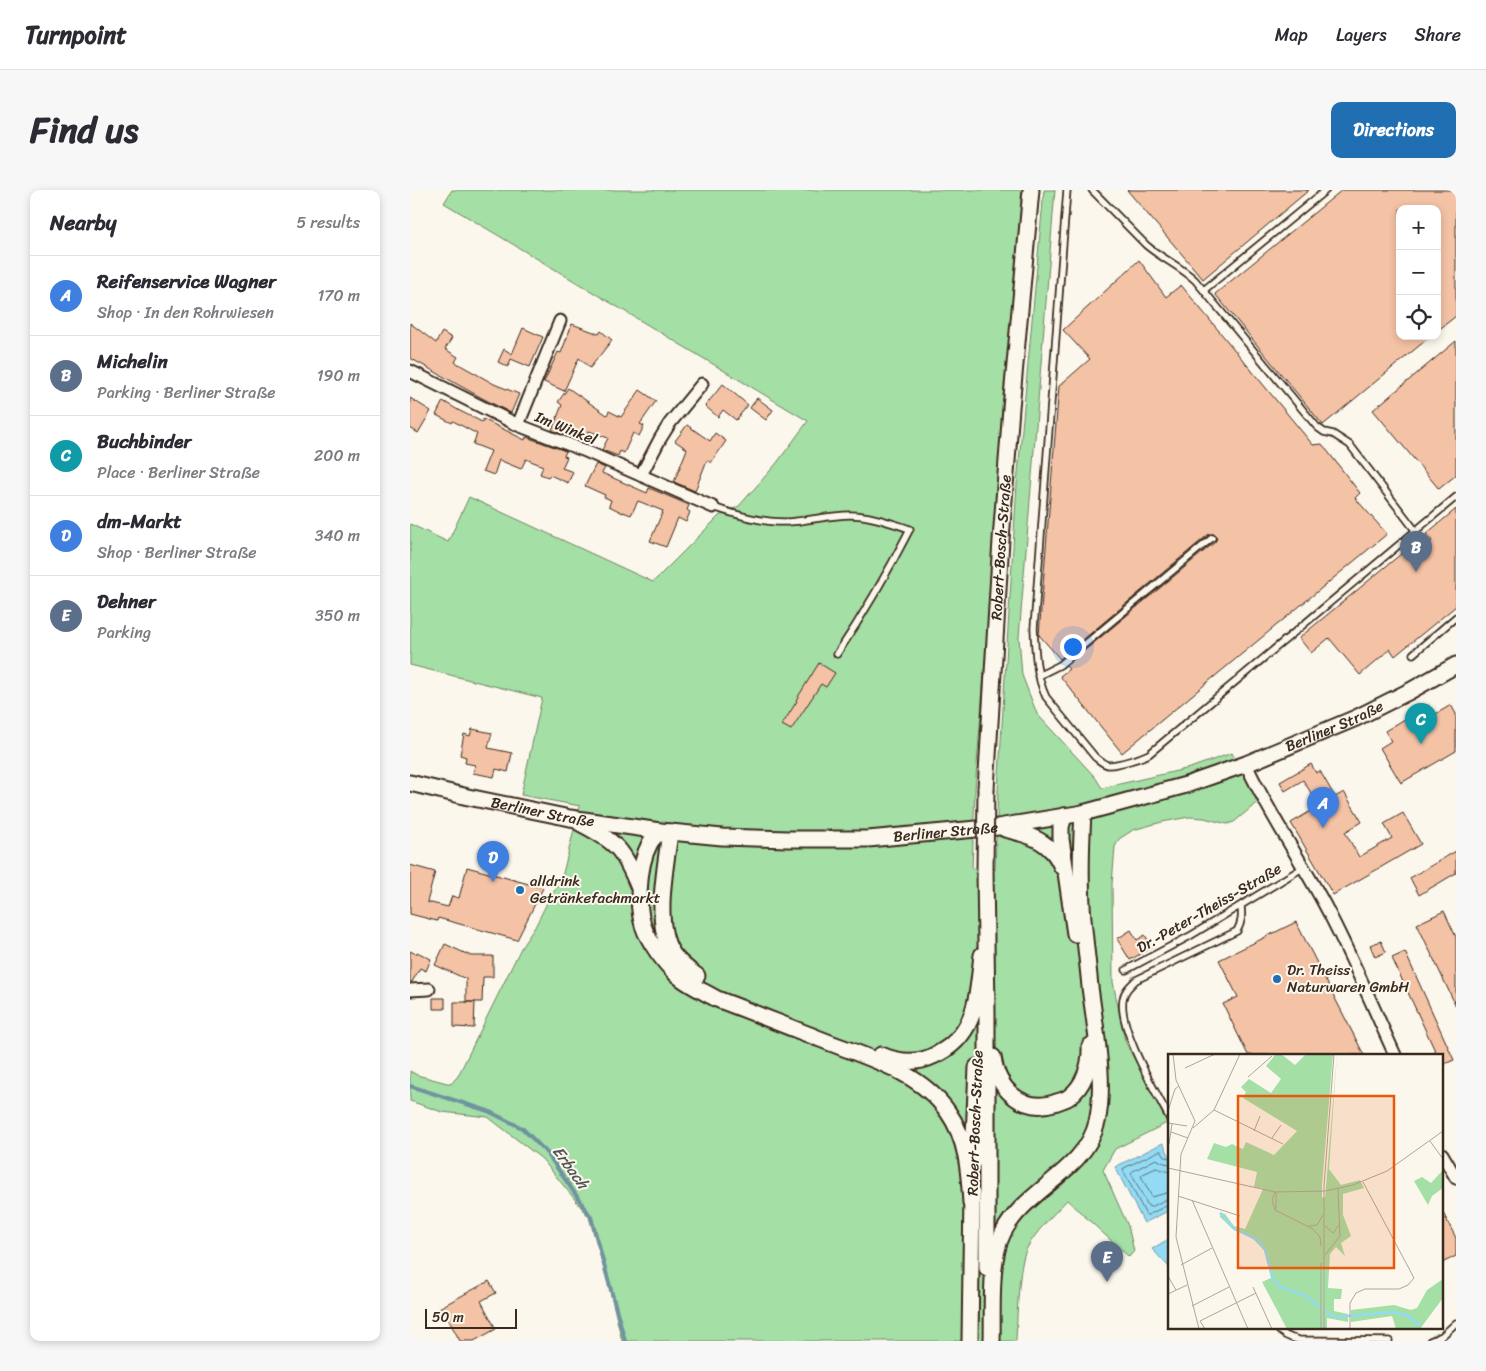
<!DOCTYPE html>
<html lang="en">
<head>
<meta charset="utf-8">
<style>
  :root { --surface:#fff; --page:#f7f7f7; --text:#2b2b33; --muted:#7c7c81; --line:#e1e1e2; --accent:#1f6fb2 }
  body { margin:0; font-family:Sriracha,sans-serif; background:var(--page); color:var(--text) }
  .controls { position:absolute; right:15px; top:15px; display:grid; overflow:hidden; border-radius:10px; box-shadow:0 2px 8px #0003 }
  .controls button { width:45px; height:45px; display:grid; place-items:center; padding:0; border:0; border-bottom:1px solid var(--line); background:var(--surface); color:var(--text); font:25px sans-serif }
  .scale { position:absolute; left:15px; bottom:12px; width:92px; box-sizing:border-box; padding-left:5px; border:2px solid #3b2a1e; border-top:0; font-size:14px; line-height:18px; white-space:nowrap; color:#3b2a1e; -webkit-text-stroke:4px #fbf7ec; paint-order:stroke }
  .you { position:absolute; left:662px; top:456px; width:18px; height:18px; margin:-12px; border:4px solid #fff; border-radius:50%; background:#1a73e8; box-shadow:0 0 0 8px #1a73e833 }
  .badge { display:grid; place-items:center; width:32px; height:32px; border-radius:50%; background:var(--accent); color:#fff; font-size:16px; font-weight:700 }
  .pin { position:absolute; translate:-50% -41px; filter:drop-shadow(0 1px 2px #0008) }
  .pin::after { content:''; position:absolute; top:26px; width:18px; height:15px; background:inherit; clip-path:polygon(0 0,100% 0,50% 100%) }
  .list { margin:0; padding:0; list-style:none }
  h2 { display:flex; justify-content:space-between; align-items:center; height:65px; margin:0; padding:0 20px; font-size:21px }
  h2 small { font-size:16px; font-weight:400; color:var(--muted) }
  .list li { display:grid; grid-template-columns:32px 1fr auto; gap:15px; align-items:center; box-sizing:border-box; height:80px; padding:0 20px; border-top:1px solid var(--line) }
  .list b { display:block; font-size:19px; white-space:nowrap }
  .list p { margin:0; font-size:16px; white-space:nowrap; color:var(--muted) }
  .list em { font-size:16px; font-style:normal; color:var(--muted) }
  .icon { flex:none; width:28px; height:28px; fill:none; stroke:currentColor; stroke-width:2; stroke-linecap:round; stroke-linejoin:round }
  .map { position:relative; flex:none; width:1046px; height:1151px; overflow:hidden; border-radius:10px }
  header { display:flex; align-items:center; gap:30px; box-sizing:border-box; height:70px; padding:0 25px; background:var(--surface); border-bottom:1px solid var(--line) }
  header strong { font-size:24px }
  nav { display:flex; gap:28px; margin-inline-start:auto; font-size:18px }
  .intro { display:flex; align-items:center; justify-content:space-between; box-sizing:border-box; height:120px; padding:0 30px }
  h1 { margin:0; font-size:35px }
  .button { padding:12px 22px; border-radius:10px; background:var(--accent); color:#fff; font-size:18px; font-weight:700 }
  main { display:flex; gap:30px; padding:0 30px }
  aside { flex:1; background:var(--surface); border-radius:10px; box-shadow:0 2px 8px #0003 }
  .map>svg:first-child { display:block }
</style>
</head>
<body>
<header>
<strong>Turnpoint</strong>
<nav><a>Map</a><a>Layers</a><a>Share</a></nav>
</header>
<div class="intro"><h1>Find us</h1><a class="button">Directions</a></div>
<main>
<aside>
<h2>Nearby<small>5 results</small></h2>
<ul class="list">
<li><span class="badge" style="background:#3f7fe0">A</span><div><b>Reifenservice Wagner</b><p>Shop · In den Rohrwiesen</p></div><em>170 m</em></li>
<li><span class="badge" style="background:#5c6f8a">B</span><div><b>Michelin</b><p>Parking · Berliner Straße</p></div><em>190 m</em></li>
<li><span class="badge" style="background:#0f9aa8">C</span><div><b>Buchbinder</b><p>Place · Berliner Straße</p></div><em>200 m</em></li>
<li><span class="badge" style="background:#3f7fe0">D</span><div><b>dm-Markt</b><p>Shop · Berliner Straße</p></div><em>340 m</em></li>
<li><span class="badge" style="background:#5c6f8a">E</span><div><b>Dehner</b><p>Parking</p></div><em>350 m</em></li>
</ul>
</aside>
<div class="map">
<svg width="1046" height="1151" viewBox="0 0 1046 1151">
  <rect width="100%" height="100%" fill="#fbf7ec"/>
  <filter id="ink" filterUnits="userSpaceOnUse"><feTurbulence type="fractalNoise" baseFrequency=".02" numOctaves="2"/><feDisplacementMap in="SourceGraphic" scale="10" xChannelSelector="R" yChannelSelector="G"/><feConvolveMatrix kernelMatrix="1 2 1 2 8 2 1 2 1" color-interpolation-filters="sRGB"/></filter>
  <g filter="url(#ink)">
    <!-- green -->
    <path fill="#a4dfa5" stroke="#708462" d="M42 0H612L565 599 562 679 585 680 588 600 607 293 634 0H645L609 447 612 485 627 524 685 587 692 598 780 578 822 563 848 612 824 632 817 634 794 628 779 627 752 632 723 640 709 649 705 657 702 694 703 792 715 851 757 933 705 959 693 980 718 1036 724 1061 719 1067 657 1010C643 1025 627 1040 617 1058 608 1074 607 1131 606 1151H212L200 1101 179 1027 132 969 78 927 32 922 0 911V881L7 885 41 894 48 886 111 758 125 737 140 707 151 691 170 616 111 605 132 508 0 475V334L38 352 59 307 243 392 309 326 329 316 366 274 398 231 34 13Z"/>
    <!-- water -->
    <path fill="#93dbf5" stroke="#70949f" d="M753 953 760 967V1020L734 1033 705 977Z
      M760 1048V1078L742 1059Z"/>
    <g fill="none" stroke-linecap="round" stroke-linejoin="round">
      <!-- shore -->
      <path stroke="#5e7174" stroke-width="1" d="M760 968 755 967 751 961H749L714 978 713 980 736 1025H738L756 1016H760
        M760 974 754 973 746 969 723 981 721 983 738 1016 741 1017 755 1010 760 1009
        M760 982 746 978 733 984 731 986 742 1007 760 1002"/>
      <!-- stream -->
      <path stroke="#70949f" stroke-width="4" d="M0 896 78 921 112 938 137 963 181 1027 215 1151"/>
    </g>
    <!-- building -->
    <path fill="#f4c2a5" stroke="#3b2a1e" d="M717 0H899L793 89Z
      M932 0H1046V126L1027 141V19H990V146H1021L913 235 805 104Z
      M729 70 756 107 771 95 903 255 912 254 950 303 945 308 977 344 712 563 650 486 659 479 656 476 805 352 807 348 804 344H799L650 469 629 445 649 196 680 169 653 140Z
      M0 133 26 153 32 142 42 148 35 159 48 167 45 172 84 194 109 204 101 223 72 208 0 168Z
      M162 134 189 144 191 141 202 150 180 178 169 168 154 201 134 192 148 162 151 163Z
      M113 138 133 147 120 177 101 169 98 177 88 172 94 159 102 164Z
      M1046 151V285L1029 299 963 220Z
      M313 194 338 215 326 230 313 220 308 227 295 216Z
      M158 198 197 225 199 221 211 227 230 200 246 211 230 234 234 236 229 246 223 243 214 263 210 261 208 266 192 260 198 248 179 241 178 245 173 243 170 251 142 240 152 215 148 212Z
      M0 208 21 221 8 243 0 238Z
      M347 208 363 220 356 230 340 218Z
      M33 211 48 220 72 232 73 229 115 250 116 247 156 261 154 266 157 267 152 278 163 282 158 293 140 285 138 287 130 284 133 276 116 269 111 279 89 270 84 285 73 281 81 261 63 254 67 244 43 231 42 233 26 225Z
      M277 235 300 251 305 243 316 251 301 273 297 270 285 301 264 292 277 259 265 251Z
      M186 274 195 278 192 283 237 303 239 298 279 315 277 320 280 322 276 332 268 328 256 357 240 351 253 321 228 311 221 325 213 322V323L199 316 201 310 194 307 195 305 175 296Z
      M1046 319V416L985 466 980 459 950 485 919 448 901 463 889 448 997 359 1004 367 1022 351 1016 344Z
      M409 473 425 483 416 497 411 494 381 540 372 535 387 511 386 510Z
      M1018 515 1024 525 1041 515 1046 524V561L991 593 970 558 981 551 975 541Z
      M62 539 82 543 78 558 102 563 98 582 86 579 84 587 63 583 65 575 55 573 56 567 50 565 54 544 60 546Z
      M901 574 906 583 910 581 925 607 934 602 952 632 935 642 949 667 982 648 974 634 993 623 1011 654 923 705 881 633 909 616 893 590 875 601 870 592Z
      M1046 661V683L1009 705 1000 688Z
      M0 675 25 682 17 712 38 717 42 706 49 708 57 677 133 698 107 750 28 728 27 731 0 724Z
      M1034 721 1046 747V816L1007 734Z
      M886 732 954 865H838L813 814 828 807 809 770Z
      M721 740 727 750 735 745 742 757 720 770 707 749Z
      M971 751 976 762 965 767 960 755Z
      M35 754 61 766H83V787H73L72 812H56V789L25 775Z
      M0 761 6 764 7 762 21 769 16 781 10 778 2 792H0Z
      M995 762 1044 870 1032 875V865H1027L982 768Z
      M23 808H35V819H23Z
      M44 812H65L64 838 44 837Z
      M1032 1021 1046 1048V1066L1032 1073Z
      M79 1091 86 1103 71 1111 86 1139 64 1151H50L38 1129 35 1130 29 1118Z"/>
    <g fill="none" stroke-linecap="round" stroke-linejoin="round">
      <defs>
        <path id="lane" d="M657 0 624 438C625 461 626 486 636 507L685 567C689 570 694 575 699 575 708 575 731 568 739 564L1046 307
          M682 0 736 55C751 68 770 76 785 90L907 237 914 242 923 244 940 255 1005 340
          M794 100 916 0
          M303 317C327 325 353 333 378 332 399 331 419 325 440 325 460 325 481 333 500 339 478 382 454 424 427 464
          M1003 464 1046 427
          M628 486 650 475 802 348
          M716 780 780 746 894 677
          M760 929C746 902 708 839 713 809 714 801 720 796 726 790L827 741C832 732 832 726 831 716
          M866 1137C872 1145 879 1148 889 1150L979 1151
          M1020 1151 1032 1146 1046 1133"/>
        <path id="street" d="M0 181 108 235 173 260 303 317
          M108 235 150 131
          M231 285 250 249 260 233 292 194
          M836 574C860 627 895 675 921 727 944 772 964 819 985 865
          M0 800 19 799
          M1032 964 1046 988"/>
        <g id="secondary">
          <path id="s1" d="M0 593 58 607 160 628 250 641 312 647 378 649H458L588 637 673 623 776 595 836 574 946 528 1000 501 1046 475"/>
          <path id="s2" d="M576 599 591 350 601 218 621 0"/>
          <path d="M654 626 651 637V649L665 744"/>
          <path d="M170 633C207 652 213 659 229 698"/>
          <path d="M595 639C611 643 629 647 641 660 646 664 649 671 652 677"/>
          <path d="M250 641C247 645 242 649 240 653 228 675 225 720 236 743 243 757 253 771 265 783 276 794 293 801 307 809 342 822 376 836 410 849 455 867 509 880 538 922 557 949 559 981 561 1013"/>
          <path d="M260 642C256 676 243 734 262 763 269 773 277 779 287 786"/>
          <path d="M575 680 577 823V1078"/>
          <path d="M471 865C488 872 507 874 523 866 567 847 567 807 572 765"/>
          <path d="M583 867C587 898 611 923 644 913 649 911 655 910 659 907 674 896 681 875 680 856"/>
          <path d="M563 972 567 877"/>
          <path d="M560 1151 562 1004"/>
          <path d="M582 1151C583 1120 579 1070 593 1043 614 1000 676 981 687 932 696 894 685 836 680 797 678 774 675 752 673 729 670 694 671 658 673 623"/>
        </g>
      </defs>
      <!-- lane casing -->
      <use href="#lane" stroke="#3b2a1e" stroke-width="9"/>
      <!-- street casing -->
      <use href="#street" stroke="#3b2a1e" stroke-width="15"/>
      <!-- secondary casing -->
      <use href="#secondary" stroke="#3b2a1e" stroke-width="19"/>
      <!-- lane -->
      <use href="#lane" stroke="#fbf7ec" stroke-width="5.5"/>
      <!-- street -->
      <use href="#street" stroke="#fbf7ec" stroke-width="11"/>
      <!-- secondary -->
      <use href="#secondary" stroke="#fbf7ec" stroke-width="15"/>
      <defs>
        <path id="secondary-bridge" d="M575 680 576 599"/>
      </defs>
      <!-- secondary-bridge casing -->
      <use href="#secondary-bridge" stroke="#3b2a1e" stroke-width="19" stroke-linecap="butt"/>
      <!-- secondary-bridge -->
      <use href="#secondary-bridge" stroke="#fbf7ec" stroke-width="15"/>
    </g>
  </g>
  <!-- markers -->
  <g fill="#1f6fb2" stroke="#fbf7ec" stroke-width="2">
    <circle cx="110" cy="700" r="5"/>
    <circle cx="867" cy="789" r="5"/>
  </g>
  <g text-anchor="middle" stroke-width="4" stroke-linejoin="round" paint-order="stroke">
    <!-- street labels -->
    <g font-size="15" fill="#3b2a1e" stroke="#fbf7ec">
      <text transform="translate(156 238) rotate(22)" y="5">Im Winkel</text>
      <text dy="5" stroke="none"><textPath href="#s2" startOffset="242">Robert-Bosch-Straße</textPath></text>
      <text dy="5" stroke="none"><textPath href="#s1" startOffset="946">Berliner Straße</textPath></text>
      <text dy="5" stroke="none"><textPath href="#s1" startOffset="136">Berliner Straße</textPath></text>
      <text dy="5" stroke="none"><textPath href="#s1" startOffset="541">Berliner Straße</textPath></text>
      <text transform="translate(799 718) rotate(-30)" y="5">Dr.-Peter-Theiss-Straße</text>
      <text transform="translate(565 933) rotate(-88)" y="5">Robert-Bosch-Straße</text>
    </g>
    <!-- poi labels -->
    <g font-size="15" fill="#3b2a1e" stroke="#fbf7ec" text-anchor="start">
      <text x="120" y="696">alldrink<tspan x="120" dy="17">Getränkefachmarkt</tspan></text>
      <text x="877" y="785">Dr. Theiss<tspan x="877" dy="17">Naturwaren GmbH</tspan></text>
    </g>
    <!-- water labels -->
    <g font-size="16" font-style="italic" fill="#515654" stroke="#fbf7ec">
      <text transform="translate(161 977) rotate(54)" y="6">Erbach</text>
    </g>
  </g>
  <!-- overview -->
  <g transform="translate(758 864)">
    <rect width="275" height="275" fill="#fbf7ec"/>
    <path d="M108 0H113L127 11 138 0H165L154 132V143L157 144 169 0 161 115 173 131 192 126 196 134 175 140V161L183 182 173 189 177 202 168 193 162 200 160 234 174 235 173 245H166V257L180 260V268L159 264V275H119L94 228 103 224 96 196 81 181 67 177 52 163V158L57 160 66 172 77 175 95 135 86 133 89 118 39 105 46 89 58 93 64 90 75 95 78 88 106 101 129 77 75 44 78 38 73 33 81 25 103 39 113 25 98 12ZM275 116V134L264 142 260 151 246 127 254 123 263 129ZM275 225V244L252 275H228L224 262 183 268V256L226 251 243 256 249 254 259 236Z" fill="#a4dfa5"/>
    <path fill="none" stroke="#93dbf5" stroke-width="2.5" d="M52 159 65 174 90 186 97 196 105 225 112 233 136 241 152 253M157 257 168 263 225 258 239 261 252 272"/>
    <path fill="none" stroke="#aea59a" stroke-width="1" d="M5 0 8 26 27 67 13 100 8 183 31 275M17 14 47 0M80 23 104 2M46 56 115 90M0 57 7 35 11 32M0 69 19 72M25 74 46 56 72 0M86 77 92 62M3 78 20 84M104 84 113 71M262 87 275 105M1 90 4 70M0 114 107 138 157 137 185 131 219 117 275 77M107 138 104 146 107 156 145 175 152 183 153 192M10 142 72 162M24 146 80 275M108 155V138M141 172 149 171 155 161M157 172 165 179 171 171M157 201 172 182 170 135M13 211 44 194M0 222 8 236M85 233 104 275M0 240 19 231M24 252 61 233M37 275 32 267 88 239M153 275V209M156 275V132L166 0M182 275V249L188 239 197 235H231L240 231 246 224 195 128"/>
    <path fill="#e8590c" fill-opacity="0.15" stroke="#e8590c" stroke-width="2.5" d="M70 42H226V214H70Z"/>
    <rect width="275" height="275" fill="none" stroke="#3b2a1e" stroke-width="2.5"/>
  </g>
</svg>
<div class="controls">
<button>+</button>
<button>−</button>
<button><svg class="icon" aria-label="locate" viewBox="0 0 24 24"><circle cx="12" cy="12" r="6"/><path d="M12 2v4M12 18v4M2 12h4M18 12h4"/></svg></button>
</div>
<div class="scale">50 m</div>
<div class="you"></div>
<div class="pin badge" style="left:913px;top:638px;background:#3f7fe0">A</div>
<div class="pin badge" style="left:1006px;top:382px;background:#5c6f8a">B</div>
<div class="pin badge" style="left:1011px;top:554px;background:#0f9aa8">C</div>
<div class="pin badge" style="left:83px;top:692px;background:#3f7fe0">D</div>
<div class="pin badge" style="left:697px;top:1092px;background:#5c6f8a">E</div>
</div>
</main>
</body>
</html>
